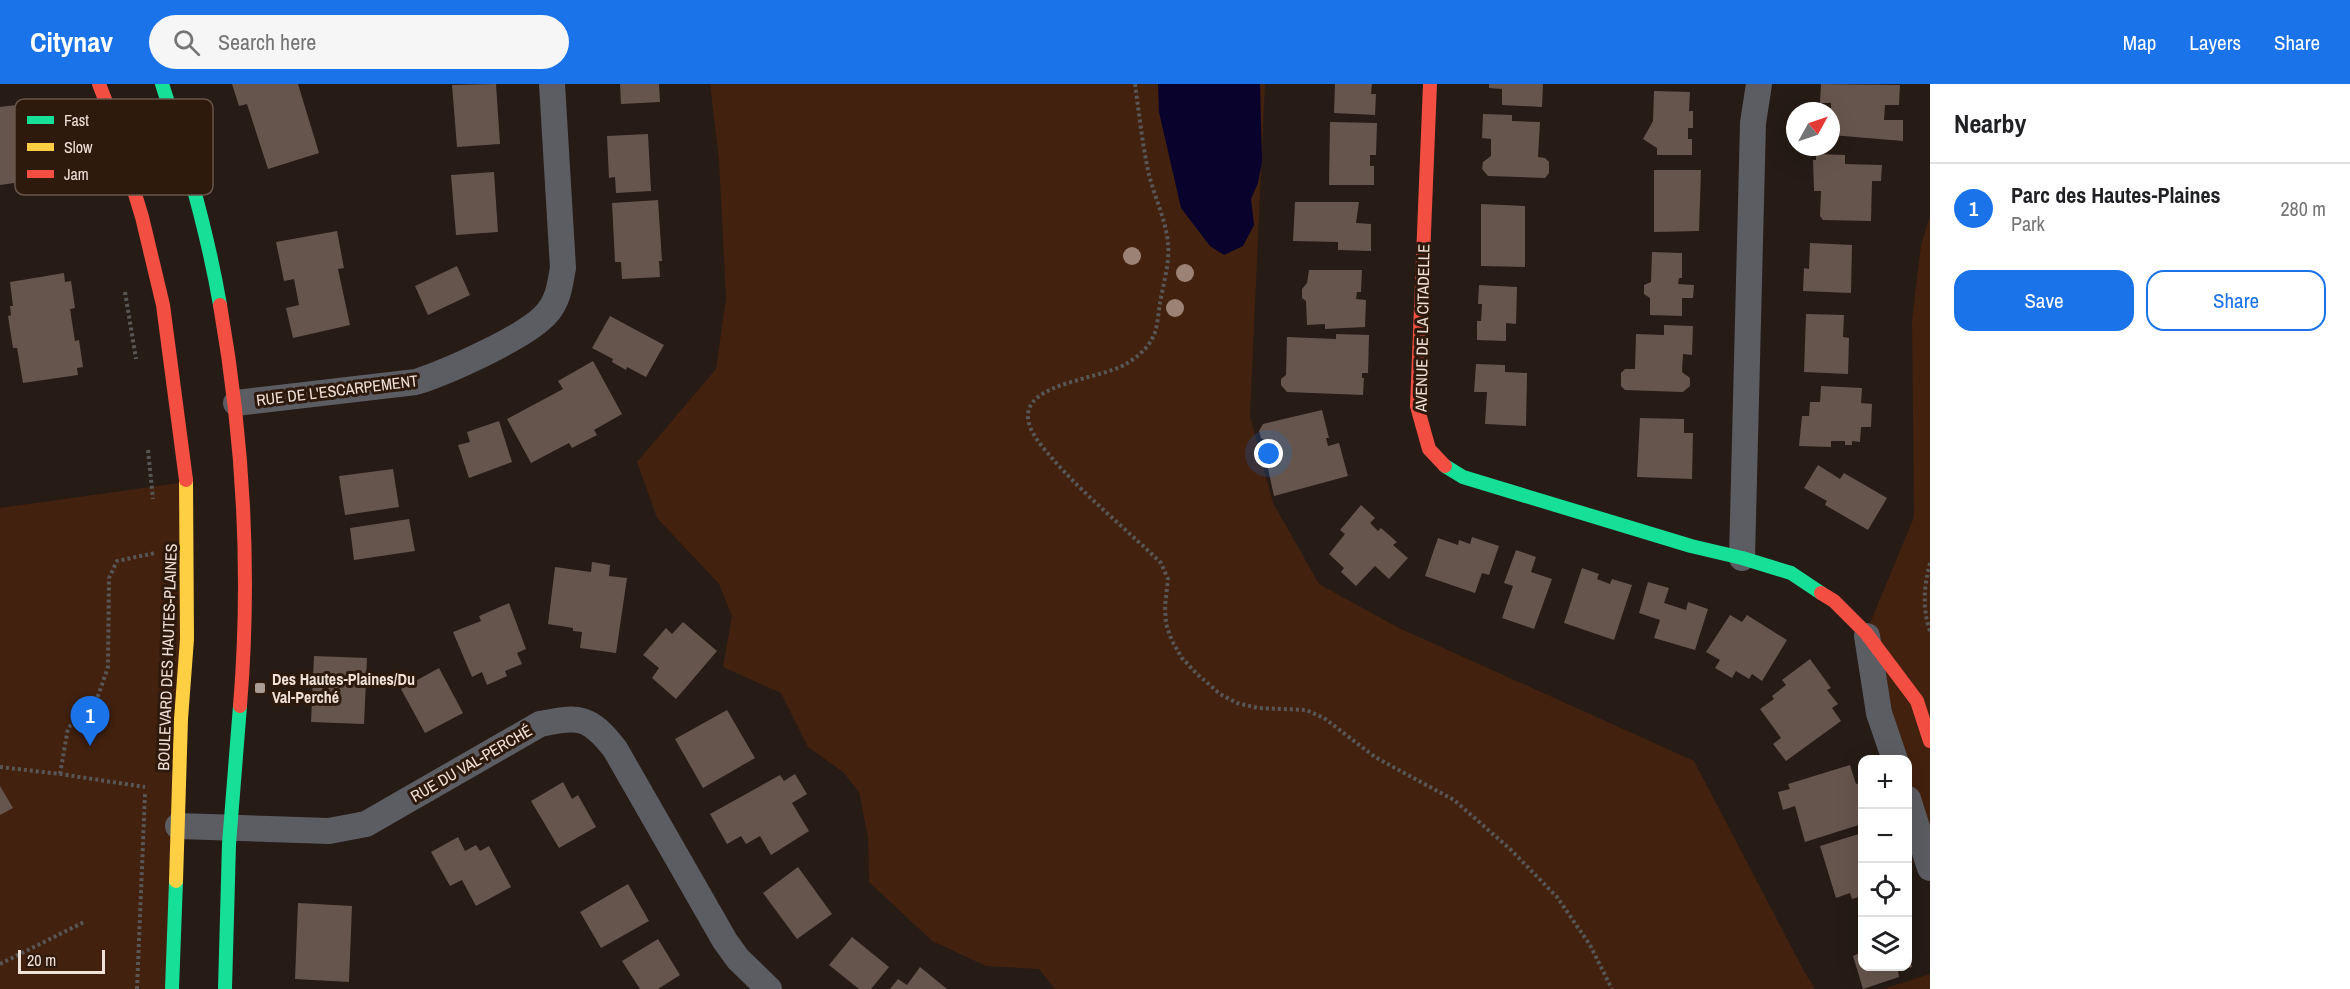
<!DOCTYPE html>
<html lang="en">
<head>
<meta charset="utf-8">
<style>
  :root { --surface:#fff; --page:#f6f6f6; --text:#202124; --muted:#757577; --line:#e0e0e0; --accent:#1a73e8 }
  body { margin:0; font-family:"Archivo Narrow",sans-serif; background:var(--page); color:var(--text) }
  .controls { position:absolute; right:18px; bottom:18px; display:grid; overflow:hidden; border-radius:12px; box-shadow:0 6px 24px #0002 }
  .controls button { width:54px; height:54px; display:grid; place-items:center; padding:0; border:0; border-bottom:2px solid var(--line); background:var(--surface); color:var(--text); font:30px sans-serif }
  .compass { position:absolute; left:1786px; top:18px; width:54px; height:54px; border-radius:50%; background:var(--surface); box-shadow:0 6px 24px #0002; rotate:50deg }
  .scale { position:absolute; left:18px; bottom:15px; width:87px; box-sizing:border-box; padding-left:6px; border:3px solid #f0e1d9; border-top:0; font-size:16px; line-height:21px; white-space:nowrap; color:#f0e1d9; -webkit-text-stroke:4px #2e190d; paint-order:stroke }
  .you { position:absolute; left:1269px; top:370px; width:21px; height:21px; margin:-15px; border:4px solid #fff; border-radius:50%; background:#1a73e8; box-shadow:0 0 0 9px #1a73e833 }
  .badge { display:grid; place-items:center; width:39px; height:39px; border-radius:50%; background:var(--accent); color:#fff; font-size:20px; font-weight:700 }
  .pin { position:absolute; translate:-50% -50px; filter:drop-shadow(0 2px 3px #0008) }
  .pin::after { content:''; position:absolute; top:32px; width:21px; height:18px; background:inherit; clip-path:polygon(0 0,100% 0,50% 100%) }
  .list { margin:0; padding:0; list-style:none }
  h2 { display:flex; justify-content:space-between; align-items:center; height:78px; margin:0; padding:0 24px; font-size:26px }
  h2 small { font-size:20px; font-weight:400; color:var(--muted) }
  .list li { display:grid; grid-template-columns:39px 1fr auto; gap:18px; align-items:center; box-sizing:border-box; height:90px; padding:0 24px; border-top:2px solid var(--line) }
  .list b { display:block; font-size:22px; white-space:nowrap }
  .list p { margin:0; font-size:20px; white-space:nowrap; color:var(--muted) }
  .list em { font-size:20px; font-style:normal; color:var(--muted) }
  .actions { display:flex; gap:12px; padding:18px 24px }
  .actions a { flex:1; padding:14px 0; border:2px solid var(--accent); border-radius:18px; text-align:center; font-size:21px; color:var(--accent) }
  .actions .main { background:var(--accent); color:#fff }
  .icon { flex:none; width:33px; height:33px; fill:none; stroke:currentColor; stroke-width:2; stroke-linecap:round; stroke-linejoin:round }
  .map { position:relative; flex:none; width:1930px; height:905px; overflow:hidden }
  header { display:flex; align-items:center; gap:36px; box-sizing:border-box; height:84px; padding:0 30px; background:var(--accent); color:#fff }
  header strong { font-size:28px }
  nav { display:flex; gap:33px; margin-inline-start:auto; font-size:21px }
  .search { width:420px; height:54px; background:var(--page); display:flex; align-items:center; gap:15px; box-sizing:border-box; padding:0 21px; border-radius:33px; color:var(--muted); font-size:22px }
  main { display:flex }
  aside { flex:1; background:var(--surface) }
  .map>svg:first-child { display:block }
</style>
</head>
<body>
<header>
<strong>Citynav</strong>
<div class="search"><svg class="icon" aria-label="search" viewBox="0 0 24 24"><circle cx="10" cy="10" r="6"/><path d="M15 15l6 6"/></svg>Search here</div>
<nav><a>Map</a><a>Layers</a><a>Share</a></nav>
</header>
<main>
<div class="map">
<svg width="1930" height="905" viewBox="0 0 1930 905">
  <rect width="100%" height="100%" fill="#261b15"/>
  <!-- green -->
  <path fill="#42210e" d="M710 0H1265L1250 332 1273 419 1319 500 1399 544 1694 677 1805 889 1815 905H1055L1039 885 986 882 932 857 869 798 868 753 859 708 843 688 808 663 781 609 723 583 732 532 719 500 657 434 637 378 716 285 726 214 719 77Z
    M1930 132V784L1908 715V676L1895 675 1866 549 1914 433 1912 236 1921 161Z
    M186 398 172 905H0V424Z
    M1930 890V905H1883Z"/>
  <!-- water -->
  <path fill="#08022d" d="M1158 0H1260L1262 78 1258 99 1251 115 1254 141 1243 162 1224 171 1210 162 1181 124 1159 28Z"/>
  <!-- building -->
  <path fill="#66554c" d="M232 0H298L319 69 268 85 247 20 239 22Z
    M496 0 500 60 457 63 452 1Z
    M620 0H659L660 18 621 20Z
    M1335 0H1372L1371 10H1376L1375 31 1334 29Z
    M1489 0H1543L1542 23 1502 21V5L1489 4Z
    M1821 0 1900 1 1899 21H1885L1884 36H1903V57L1831 51V19H1820Z
    M1654 7 1690 8 1689 27H1693V44H1688V55H1692V71H1657V64L1643 55 1653 37Z
    M33 19 42 95 0 101V23Z
    M1483 30 1512 31V37L1540 38 1538 73 1545 74 1549 78V89L1545 94 1488 92 1482 85 1483 78 1491 72V55L1482 54Z
    M1330 38 1377 39 1376 71H1370V82H1374V101H1329Z
    M648 50 651 107 616 109 615 93 609 94 607 52Z
    M1816 70 1845 71V80L1882 81 1881 97H1872L1871 137 1823 136 1820 132 1821 107H1814L1813 76H1816Z
    M1654 86H1701L1699 147 1654 148Z
    M494 88 498 148 456 151 451 91Z
    M658 116 662 177H659L660 193 622 195 621 178H615L612 119Z
    M1295 118H1359L1356 139 1371 140V167L1338 166V158L1293 157Z
    M1481 120 1525 122V183L1481 182Z
    M337 147 344 184 338 185 350 241 293 254 286 224 299 221 294 195 284 197 276 158Z
    M1810 159 1852 161 1851 209 1803 207 1804 184 1809 185Z
    M1652 168 1682 169V194H1679L1678 200 1694 201 1693 214H1682V232L1650 231V214L1644 210V201L1651 198Z
    M457 182 470 211 428 231 415 202Z
    M1309 186H1362L1361 208H1357L1356 215 1366 216 1365 243 1325 245V240L1307 241 1306 217 1302 214V205L1307 199Z
    M64 189 65 198 71 197 75 224 70 225 75 257 79 256 83 283 77 284 78 291 23 299 17 264H13L8 232 11 231 10 222H13L10 198Z
    M1479 201 1517 203 1516 240 1506 239V257L1477 256V237H1481L1482 220H1478Z
    M1806 230 1844 231 1843 253 1849 254 1848 290 1804 288Z
    M610 232 664 261 646 293 627 283 626 286 612 278 613 275 592 264Z
    M1664 241 1693 242 1692 271 1683 270 1682 288 1690 294V302L1683 308 1625 306 1621 302V289L1625 285H1635L1636 250 1664 251Z
    M1336 250 1369 251 1368 289H1362V294H1364L1363 311 1287 308 1281 301V295L1286 291 1287 253 1336 255Z
    M593 277 622 330 594 346 597 351 572 364 569 359 531 379 507 335 563 305 558 297Z
    M1476 280 1505 281V288L1527 289 1526 342 1485 340 1487 308H1474Z
    M1821 302 1862 304 1861 319 1872 320 1871 343H1861L1860 358 1852 357V361H1845V357H1831V363L1799 362 1802 332H1809L1810 318H1820Z
    M1322 326 1329 354H1326L1328 362 1339 359 1348 392 1274 412 1265 371 1278 368 1275 356 1267 358 1261 354 1259 347 1263 340Z
    M1640 334 1684 335V349H1693L1692 395 1637 393Z
    M499 337 512 378 469 394 458 361 470 358 467 348Z
    M1818 381 1840 395 1844 389 1887 414 1868 446 1825 421 1827 417 1804 404Z
    M393 385 399 423 345 431 339 392Z
    M1361 421 1375 434 1370 439 1378 447 1381 444 1397 458 1393 461 1408 474 1389 495 1375 482 1356 502 1341 488 1344 484 1329 470 1345 450 1340 446Z
    M409 435 415 467 354 476 350 444Z
    M1472 453 1499 462 1489 491 1482 489 1475 509 1425 492 1438 454 1458 461 1459 456 1470 460Z
    M1516 466 1536 473 1531 488 1552 495 1534 545 1502 534 1513 502 1504 499Z
    M592 478 610 481 609 492 627 494 616 569 580 564 582 548 573 547V544L548 540 555 483 591 488Z
    M1582 484 1599 490 1597 495 1610 500 1612 495 1632 501 1614 556 1564 539Z
    M1648 498 1669 504 1664 519 1686 526 1688 518 1708 525 1695 566 1654 554 1660 536 1639 529Z
    M509 519 526 565 517 569 522 580 505 587 507 592 487 601 482 588 472 593 453 548 481 537 479 532Z
    M1730 531 1742 538 1747 531 1787 556 1762 597 1752 590 1749 595 1736 587 1732 594 1715 584 1720 576 1706 568Z
    M683 538 717 567 676 615 652 594 659 584 643 571 666 544 672 550Z
    M314 572 367 574 364 640 311 638Z
    M1810 575 1831 604 1827 606 1838 620 1832 624 1841 637 1786 677 1773 660 1781 654 1760 625 1774 615 1772 612 1786 601 1782 596Z
    M439 584 463 629 425 649 401 605Z
    M727 626 755 674 703 704 675 655Z
    M1850 681 1856 700 1862 698V740L1805 758 1795 722 1783 726 1778 708 1790 705 1788 700Z
    M795 690 807 710 792 719 809 747 771 771 760 752 746 760 741 752 727 760 710 730 780 691 784 697Z
    M563 698 572 715 578 711 596 743 559 764 531 717Z
    M0 702 13 724 0 731Z
    M1862 749V812L1852 815 1850 809 1836 814 1820 762Z
    M458 753 465 767 476 761 480 767 489 762 511 803 476 822 462 796 450 802 431 768Z
    M798 783 832 830 797 855 763 809Z
    M628 800 649 837 601 864 580 828Z
    M298 819 352 822 349 898 295 895Z
    M852 853 889 883 871 905H859L829 881Z
    M658 855 680 891 658 905H640L622 877Z
    M1862 868V882H1908V870L1912 883 1898 887 1899 893 1863 905 1853 872Z
    M920 883 947 905H890L898 895 907 901Z"/>
  <g fill="none" stroke-linecap="round" stroke-linejoin="round">
    <!-- path -->
    <path stroke="#595656" stroke-width="4" stroke-dasharray="3 3" stroke-linecap="butt" d="M1135 0C1139 28 1142 58 1148 86 1153 111 1166 134 1168 160 1170 179 1163 201 1160 219 1158 230 1158 245 1152 255 1147 265 1136 274 1126 280 1094 299 992 299 1041 361 1076 405 1121 440 1161 479L1168 495 1165 522 1166 540 1172 557 1182 574 1196 589 1220 610 1237 619 1258 624 1306 626 1324 634 1375 673 1454 716 1510 765 1557 813 1590 861 1612 905
      M125 208 136 275
      M148 366 153 415
      M1930 479C1924 502 1922 524 1930 547
      M0 683 60 690 145 703
      M60 690 68 644 97 615 108 583 109 494 117 477 155 469
      M0 880 84 838
      M137 905 145 710"/>
    <!-- street -->
    <path stroke="#5c5c63" stroke-width="26" d="M236 319 416 298C447 288 529 252 548 228 559 215 560 199 563 184L552 0
      M1742 474 1753 39 1759 0
      M1867 552 1879 629 1895 676
      M1908 715 1930 784
      M178 742 329 747 366 740 540 640C580 632 589 632 615 665L725 857 738 875 769 905"/>
    <!-- fast -->
    <path stroke="#16e098" stroke-width="14" d="M162 0C186 73 207 145 220 221
      M1445 382 1463 393 1691 462 1742 474 1791 489 1821 509
      M172 905 176 797
      M225 905 229 760 240 622"/>
    <!-- slow -->
    <path stroke="#ffcf43" stroke-width="14" d="M176 797 181 635 187 555 186 396"/>
    <!-- jam -->
    <path stroke="#f24e42" stroke-width="14" d="M99 0 111 31 142 133 163 221 186 396
      M1430 0 1417 322 1429 365 1445 382
      M220 221C243 352 251 489 240 622
      M1821 509 1834 517 1866 549 1917 617 1930 657"/>
  </g>
  <!-- trees -->
  <g fill="#9b8275">
    <circle cx="1132" cy="172" r="9"/>
    <circle cx="1185" cy="189" r="9"/>
    <circle cx="1175" cy="224" r="9"/>
  </g>
  <!-- markers -->
  <rect fill="#a99c94" stroke="#2e190d" stroke-width="2" x="254" y="598" width="12" height="12" rx="3"/>
  <g text-anchor="middle" stroke-width="6" stroke-linejoin="round" paint-order="stroke">
    <!-- street labels -->
    <g font-size="16" fill="#f0e1d9" stroke="#2e190d">
      <text transform="translate(1422 244) rotate(-89)" y="6">AVENUE DE LA CITADELLE</text>
      <text transform="translate(337 306) rotate(-7)" y="6">RUE DE L'ESCARPEMENT</text>
      <text transform="translate(167 573) rotate(-88)" y="6">BOULEVARD DES HAUTES-PLAINES</text>
      <text transform="translate(471 679) rotate(-30)" y="6">RUE DU VAL-PERCHÉ</text>
    </g>
    <!-- poi labels -->
    <g font-size="16" font-weight="bold" fill="#f0e1d9" stroke="#2e190d" text-anchor="start">
      <text x="272" y="601">Des Hautes-Plaines/Du<tspan x="272" dy="18">Val-Perché</tspan></text>
    </g>
  </g>
  <!-- legend -->
  <rect x="15" y="15" width="198" height="96" rx="9" fill="#2e190d" stroke="#68554a" stroke-width="1.5"/>
  <rect x="27" y="32" width="27" height="8" fill="#16e098"/>
  <rect x="27" y="59" width="27" height="8" fill="#ffcf43"/>
  <rect x="27" y="86" width="27" height="8" fill="#f24e42"/>
  <g font-size="16" fill="#f0e1d9">
    <text x="64" y="42">Fast</text>
    <text x="64" y="69">Slow</text>
    <text x="64" y="96">Jam</text>
  </g>
</svg>
<div class="controls">
<button>+</button>
<button>−</button>
<button><svg class="icon" aria-label="locate" viewBox="0 0 24 24"><circle cx="12" cy="12" r="6"/><path d="M12 2v4M12 18v4M2 12h4M18 12h4"/></svg></button>
<button><svg class="icon" aria-label="layers" viewBox="0 0 24 24"><path d="M12 4l9 5-9 5-9-5zM3 14l9 5 9-5"/></svg></button>
</div>
<svg class="compass" viewBox="-18 -18 36 36"><path d="M0-13l5 13h-10z" fill="#e53935"/><path d="M0 13l5-13h-10z" fill="#757577"/></svg>
<div class="scale">20 m</div>
<div class="you"></div>
<div class="pin badge" style="left:90px;top:662px">1</div>
</div>
<aside>
<h2>Nearby<small></small></h2>
<ul class="list">
<li><span class="badge">1</span><div><b>Parc des Hautes-Plaines</b><p>Park</p></div><em>280 m</em></li>
</ul>
<div class="actions"><a class="main">Save</a><a>Share</a></div>
</aside>
</main>
</body>
</html>
